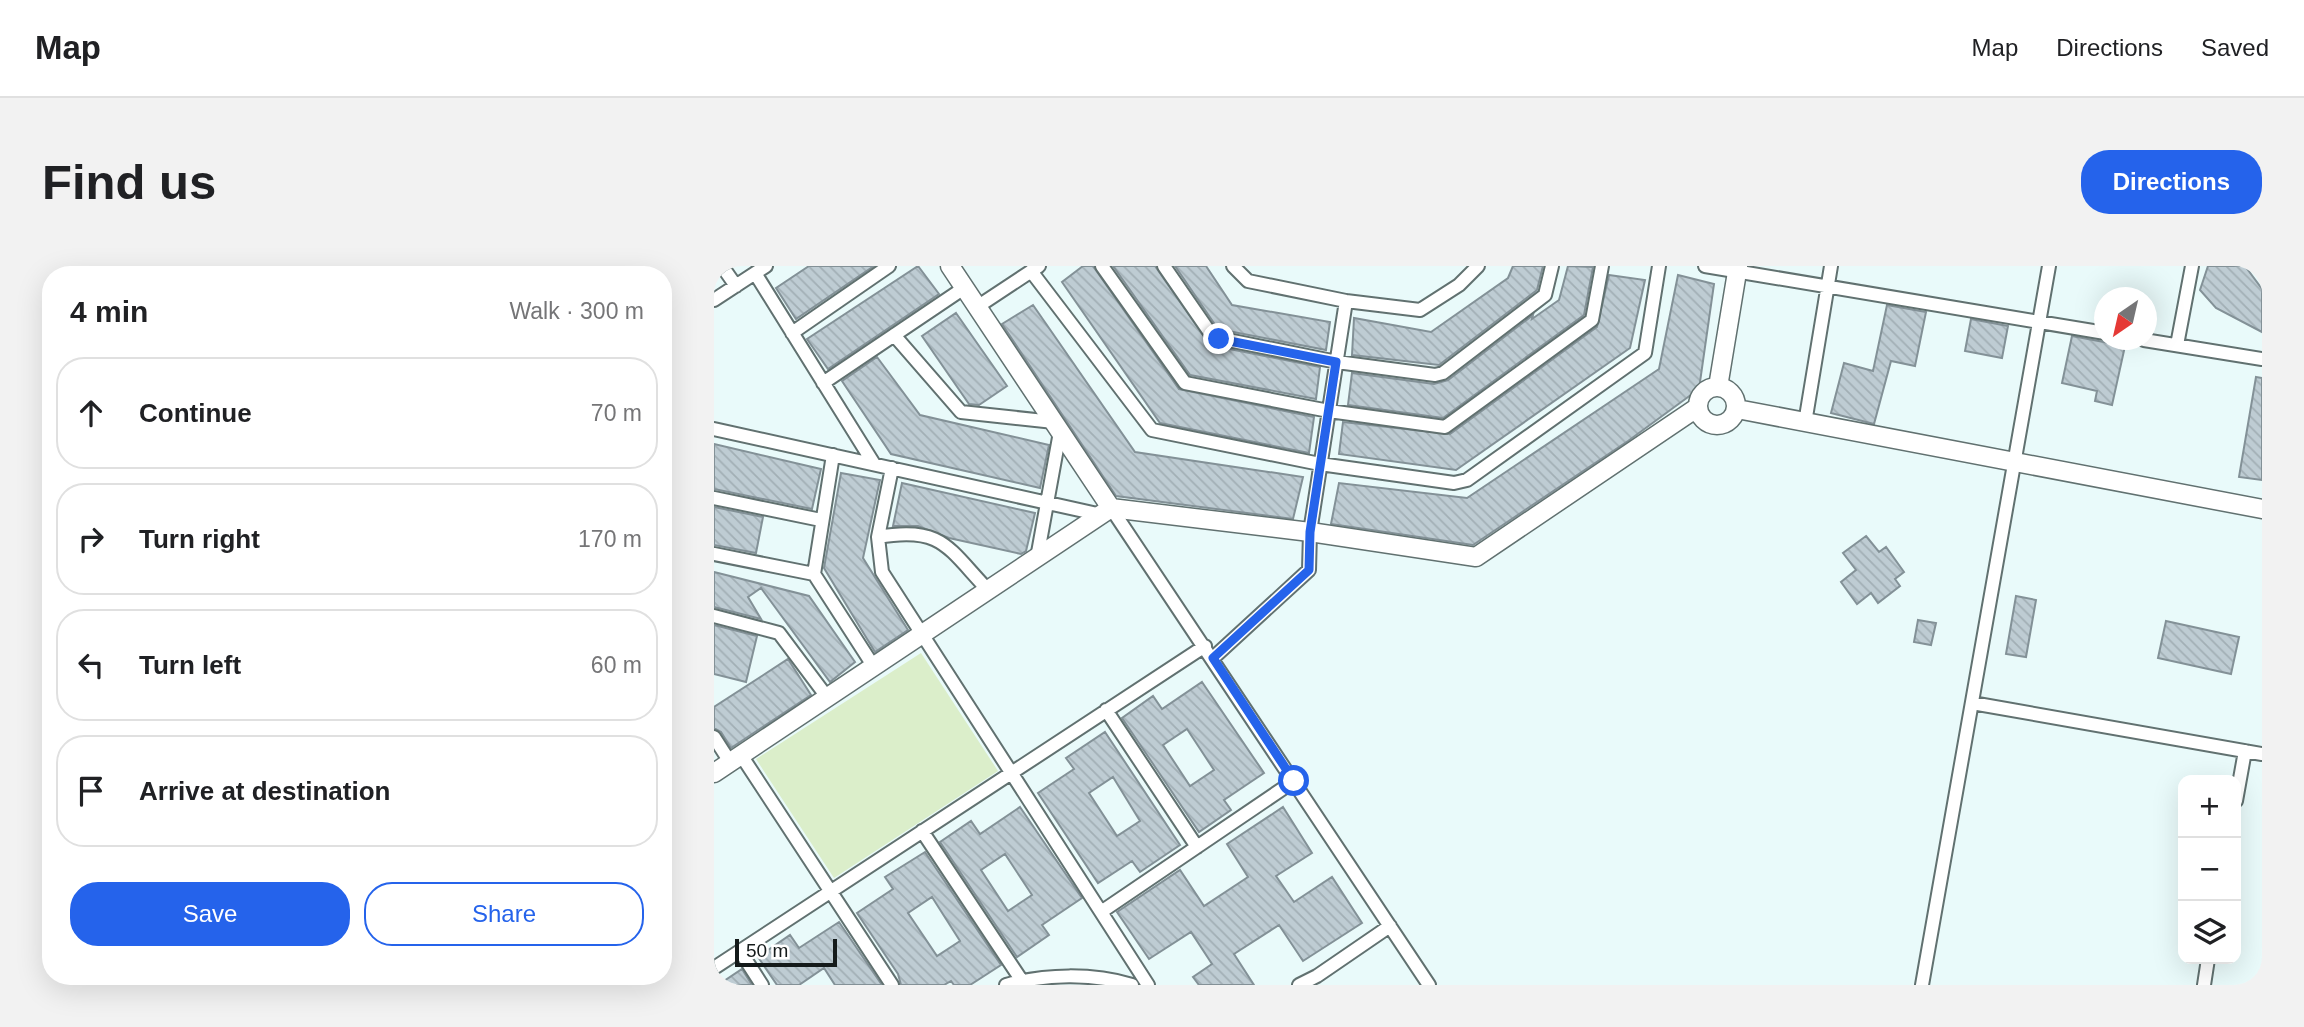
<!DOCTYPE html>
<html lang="en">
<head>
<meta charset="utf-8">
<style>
  :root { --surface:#fff; --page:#f2f2f2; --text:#202124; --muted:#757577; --line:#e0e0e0; --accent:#2563eb }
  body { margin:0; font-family:Arial,sans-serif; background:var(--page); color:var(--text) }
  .controls { position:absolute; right:21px; bottom:21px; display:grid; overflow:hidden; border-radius:14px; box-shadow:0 7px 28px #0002 }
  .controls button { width:63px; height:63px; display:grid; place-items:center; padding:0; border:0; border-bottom:2px solid var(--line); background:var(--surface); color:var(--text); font:35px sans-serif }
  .compass { position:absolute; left:1380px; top:21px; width:63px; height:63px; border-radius:50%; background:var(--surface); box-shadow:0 7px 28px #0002; rotate:214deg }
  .scale { position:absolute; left:21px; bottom:18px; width:102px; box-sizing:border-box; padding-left:7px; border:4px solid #141a1a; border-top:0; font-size:19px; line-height:24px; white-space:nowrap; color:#141a1a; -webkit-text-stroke:5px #fff; paint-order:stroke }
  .stop { position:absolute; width:21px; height:21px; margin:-16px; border:5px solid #2563eb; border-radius:50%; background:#fff }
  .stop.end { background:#2563eb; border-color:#fff; box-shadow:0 2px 7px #0008 }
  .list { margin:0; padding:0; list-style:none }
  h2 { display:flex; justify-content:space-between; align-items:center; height:91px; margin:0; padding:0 28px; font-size:30px }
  h2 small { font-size:23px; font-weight:400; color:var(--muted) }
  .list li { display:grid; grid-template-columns:46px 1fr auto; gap:21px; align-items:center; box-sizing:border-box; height:112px; margin:0 14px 14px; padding:0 14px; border:2px solid var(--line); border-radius:28px }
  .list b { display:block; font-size:26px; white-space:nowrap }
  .list em { font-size:23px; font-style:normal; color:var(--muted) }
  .actions { display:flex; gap:14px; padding:21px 28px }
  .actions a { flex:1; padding:16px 0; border:2px solid var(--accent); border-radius:28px; text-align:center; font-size:24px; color:var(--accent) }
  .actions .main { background:var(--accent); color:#fff }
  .icon { flex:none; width:38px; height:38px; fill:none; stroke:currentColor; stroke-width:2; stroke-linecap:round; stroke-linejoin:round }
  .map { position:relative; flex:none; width:1548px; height:719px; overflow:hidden; border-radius:28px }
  header { display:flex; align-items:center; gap:42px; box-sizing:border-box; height:98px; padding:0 35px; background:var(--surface); border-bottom:2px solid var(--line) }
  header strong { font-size:33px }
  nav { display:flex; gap:38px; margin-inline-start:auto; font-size:24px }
  .intro { display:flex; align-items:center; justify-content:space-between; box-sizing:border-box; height:168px; padding:0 42px }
  h1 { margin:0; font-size:49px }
  .button { padding:18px 32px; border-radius:28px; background:var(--accent); color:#fff; font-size:24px; font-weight:700 }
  main { display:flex; gap:42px; padding:0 42px }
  aside { flex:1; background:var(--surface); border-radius:28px; box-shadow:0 7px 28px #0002 }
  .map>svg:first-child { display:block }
</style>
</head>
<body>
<header>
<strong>Map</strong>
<nav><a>Map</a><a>Directions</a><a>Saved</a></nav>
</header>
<div class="intro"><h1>Find us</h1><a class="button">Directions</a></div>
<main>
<aside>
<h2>4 min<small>Walk · 300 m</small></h2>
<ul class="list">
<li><svg class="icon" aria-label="ahead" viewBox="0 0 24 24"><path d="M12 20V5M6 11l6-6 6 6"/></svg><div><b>Continue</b></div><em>70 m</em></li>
<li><svg class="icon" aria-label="right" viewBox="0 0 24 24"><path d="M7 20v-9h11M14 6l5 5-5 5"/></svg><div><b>Turn right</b></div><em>170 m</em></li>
<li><svg class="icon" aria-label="left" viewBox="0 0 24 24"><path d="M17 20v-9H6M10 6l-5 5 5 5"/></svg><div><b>Turn left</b></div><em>60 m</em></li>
<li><svg class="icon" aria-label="arrive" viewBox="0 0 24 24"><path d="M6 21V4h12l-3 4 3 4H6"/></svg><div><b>Arrive at destination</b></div></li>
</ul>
<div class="actions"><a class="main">Save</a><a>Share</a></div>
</aside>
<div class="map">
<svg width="1548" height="719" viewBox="0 0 1548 719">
  <defs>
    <pattern id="building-back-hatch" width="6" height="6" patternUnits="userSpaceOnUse" patternTransform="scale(1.75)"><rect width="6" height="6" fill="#beccd3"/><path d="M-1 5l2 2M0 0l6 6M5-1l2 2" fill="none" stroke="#a2afb5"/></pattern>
  </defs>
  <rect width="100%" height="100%" fill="#e9fafa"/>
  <!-- park -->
  <path fill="#dbeeca" d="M207 387 284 505 120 612 42 493Z"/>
  <!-- building -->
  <path fill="url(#building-back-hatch)" stroke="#839197" stroke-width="2" fill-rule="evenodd" d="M95 0H160L82 53 62 22Z
    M204 0 225 28 114 103 93 73Z
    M369 0H379L465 123 600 151 595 187 446 157 348 16Z
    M399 0H441L496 79 606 101 602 133 476 109Z
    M461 0H492L518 39 616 56 612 84 504 63Z
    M799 0H829L823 24 725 99 638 89 640 52 717 66 794 12Z
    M854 0 879 1 870 49 729 152 634 139 638 107 720 118 734 114 819 49 818 53 845 34Z
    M1494 0H1531L1548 23V66L1502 42 1486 24Z
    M895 9 931 14 916 82 742 204 625 188 629 156 736 168 883 61Z
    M964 9 1000 18 985 123 914 175 759 279 617 258 625 217 753 232 945 103Z
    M319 39 421 186 589 211 579 253 402 230 288 58Z
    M1173 39 1212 46 1201 100 1177 95 1160 158 1117 147 1130 97 1159 105Z
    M242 47 293 120 265 139 255 138 208 70Z
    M1257 53 1294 60 1288 92 1251 85Z
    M1358 70 1411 80 1398 139 1381 135 1383 125 1348 117Z
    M163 91 206 149 335 179 326 222 177 188 128 115Z
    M1542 111 1548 112V214L1525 211Z
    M0 178 107 203 98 243 0 223Z
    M127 207 166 214 149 292 194 364 161 386 110 302Z
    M188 217 321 247 312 285 307 288 235 272 204 260H179Z
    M0 241 49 251 42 287 0 279Z
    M1152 270 1165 286 1172 281 1190 306 1181 313 1186 320 1164 337 1157 327 1143 338 1127 316 1142 304 1129 287Z
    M0 306 95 330 141 396 116 416 47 322 34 331 47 353 0 341Z
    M1302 330 1322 334 1312 391 1292 388Z
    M1204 354 1222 357 1217 379 1200 376Z
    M1452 355 1525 371 1517 408 1444 392Z
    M0 359 43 370 32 416 0 408Z
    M74 393 97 429 17 482 7 466 0 462V441Z
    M488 416 550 507 510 534 517 544 485 566 408 452 439 430 448 443ZM473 463 500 504 476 520 449 479Z
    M391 466 466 579 426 606 418 595 384 617 324 527 360 503 352 492ZM399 511 426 555 403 570 375 527Z
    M306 541 368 632 328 659 335 669 303 691 226 576 257 555 266 568ZM291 588 318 629 294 645 267 604Z
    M569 541 598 587 562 610 580 636 618 611 648 657 589 695 565 659 520 688 540 719H485L479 711 498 698 477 666 435 693 403 646 466 604 490 640 534 611 513 578Z
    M211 586 287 699 256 719H240L237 715 230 719H187L184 708 143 647 179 623 171 611ZM218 631 246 675 223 690 194 647Z
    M125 656 168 719H121L110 702 85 719H63L44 691 76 669 85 682Z
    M28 703 38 719H4Z"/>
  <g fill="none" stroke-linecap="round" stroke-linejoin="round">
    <defs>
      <path id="street" d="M8 0 22 20
        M388 0 471 117 615 145 731 161 878 54 888 0
        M450 0 499 71 623 96 721 109 729 107 831 29 838 0
        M519 0 534 15 632 35 706 44 745 19 764 0
        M991 0 1391 67
        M317 5 438 164 606 198 740 217 753 214 931 87 945 0
        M41 7 160 198
        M0 34 52 0
        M263 41 325 0
        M78 67 175 0
        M180 69 247 146 340 156
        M1430 74 1548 93
        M1463 79 1478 0
        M109 117 250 22
        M1091 157 1117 0
        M0 163 388 249
        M119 189 100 308 160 401
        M178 202 164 271C228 260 233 281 274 324
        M0 232 107 254
        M397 242 715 719
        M164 271 168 306 434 719
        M0 288 100 308
        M323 292 346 166
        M0 350 65 367 113 431
        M499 392 595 304 596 266 632 35
        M1258 437 1548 488
        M392 444 483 581
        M0 471 16 496
        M27 489 178 719
        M1522 535 1531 485
        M208 565 308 715
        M387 646 580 515
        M26 685 48 719
        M0 702 491 380
        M292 719C331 708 379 707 418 719
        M585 719 603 710 676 660
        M1208 719 1335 0
        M1490 719 1494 693"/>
      <path id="secondary" d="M236 0 397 242
        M984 140a19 19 0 1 1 38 0a19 19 0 1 1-38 0Z
        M1004 121 1024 0
        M1023 143 1548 243
        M0 507 397 242 596 266 762 291 984 141"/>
    </defs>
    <!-- street casing -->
    <use href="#street" stroke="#617170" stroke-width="16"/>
    <!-- secondary casing -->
    <use href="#secondary" stroke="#617170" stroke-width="21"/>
    <!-- street -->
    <use href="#street" stroke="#fff" stroke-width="12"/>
    <!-- secondary -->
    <use href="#secondary" stroke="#fff" stroke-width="18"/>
  </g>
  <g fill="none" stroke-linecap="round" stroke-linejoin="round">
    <!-- route -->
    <path stroke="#2563eb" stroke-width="9" d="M505 73 622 96 596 266 595 304 499 392 580 515"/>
  </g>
</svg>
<div class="controls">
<button>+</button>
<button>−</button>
<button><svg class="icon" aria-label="layers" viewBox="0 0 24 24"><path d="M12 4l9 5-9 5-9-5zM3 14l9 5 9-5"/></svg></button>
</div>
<svg class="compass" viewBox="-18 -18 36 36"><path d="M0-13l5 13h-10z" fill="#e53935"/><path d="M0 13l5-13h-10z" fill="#757577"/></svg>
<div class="scale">50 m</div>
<div class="stop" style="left:580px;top:515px"></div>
<div class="stop end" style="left:505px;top:73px"></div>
</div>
</main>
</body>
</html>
